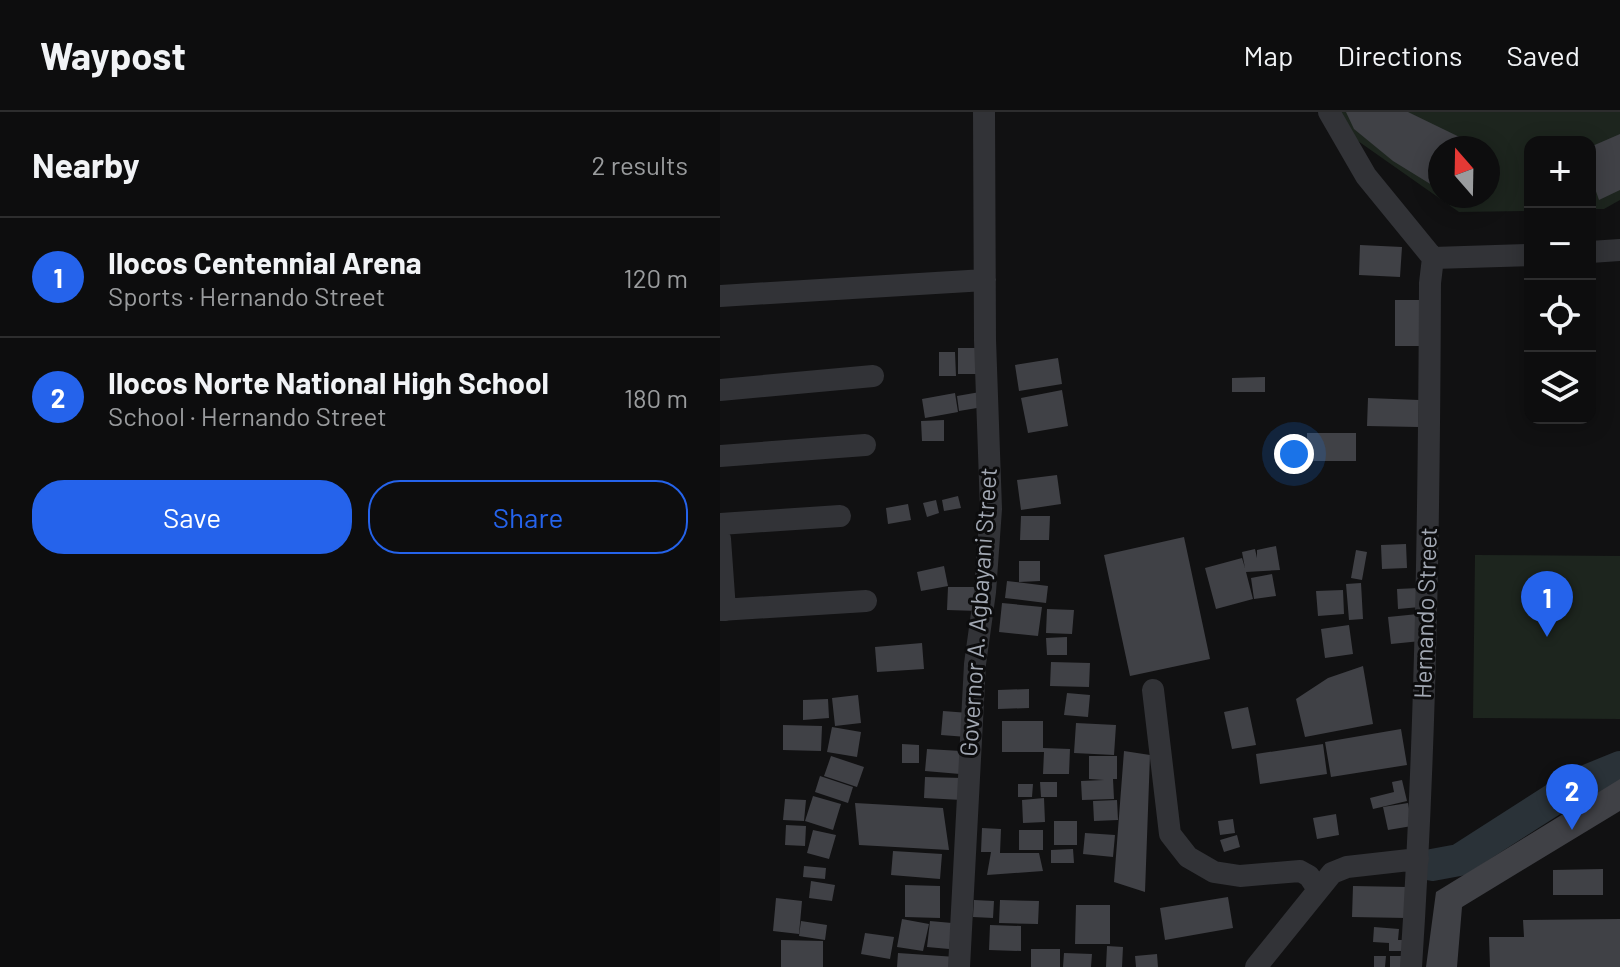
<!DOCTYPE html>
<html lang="en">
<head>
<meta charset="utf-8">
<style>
  :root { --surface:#0d0d0e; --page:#161617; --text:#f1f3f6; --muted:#9a9c9e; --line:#2d2d2e; --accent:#2563eb }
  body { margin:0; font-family:Barlow,sans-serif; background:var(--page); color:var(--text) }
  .controls { position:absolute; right:24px; top:24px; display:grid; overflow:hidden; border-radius:16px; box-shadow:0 4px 20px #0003 }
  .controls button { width:72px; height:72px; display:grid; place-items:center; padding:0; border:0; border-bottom:2px solid var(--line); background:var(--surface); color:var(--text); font:40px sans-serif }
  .compass { position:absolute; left:708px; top:24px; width:72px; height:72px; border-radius:50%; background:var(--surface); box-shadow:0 4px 20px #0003; rotate:340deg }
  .you { position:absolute; left:574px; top:342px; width:28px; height:28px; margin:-20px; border:6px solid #fff; border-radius:50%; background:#1a73e8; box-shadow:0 0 0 12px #1a73e833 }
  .badge { display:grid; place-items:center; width:52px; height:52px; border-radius:50%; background:var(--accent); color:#fff; font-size:26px; font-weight:700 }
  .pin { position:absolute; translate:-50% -66px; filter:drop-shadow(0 2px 4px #0008) }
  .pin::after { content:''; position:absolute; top:42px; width:28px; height:24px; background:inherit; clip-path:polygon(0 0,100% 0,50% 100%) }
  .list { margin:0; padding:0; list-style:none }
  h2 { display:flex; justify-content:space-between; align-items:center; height:104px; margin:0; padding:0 32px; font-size:34px }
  h2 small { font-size:26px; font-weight:400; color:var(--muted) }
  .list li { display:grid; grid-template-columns:52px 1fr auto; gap:24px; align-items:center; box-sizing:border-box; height:120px; padding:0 32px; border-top:2px solid var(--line) }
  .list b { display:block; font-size:30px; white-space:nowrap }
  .list p { margin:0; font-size:26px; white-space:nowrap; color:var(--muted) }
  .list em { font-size:26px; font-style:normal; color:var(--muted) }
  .actions { display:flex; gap:16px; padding:24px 32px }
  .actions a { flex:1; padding:18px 0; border:2px solid var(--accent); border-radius:32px; text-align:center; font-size:28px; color:var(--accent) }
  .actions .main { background:var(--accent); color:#fff }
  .icon { flex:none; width:44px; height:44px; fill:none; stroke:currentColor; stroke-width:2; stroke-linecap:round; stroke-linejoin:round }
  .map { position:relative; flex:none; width:900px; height:855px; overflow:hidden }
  header { display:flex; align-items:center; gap:48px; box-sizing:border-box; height:112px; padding:0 40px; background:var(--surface); border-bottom:2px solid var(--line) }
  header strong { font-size:38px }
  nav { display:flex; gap:44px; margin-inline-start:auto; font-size:28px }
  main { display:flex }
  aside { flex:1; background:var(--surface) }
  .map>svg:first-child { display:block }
</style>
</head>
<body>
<header>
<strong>Waypost</strong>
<nav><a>Map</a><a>Directions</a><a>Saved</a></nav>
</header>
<main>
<aside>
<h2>Nearby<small>2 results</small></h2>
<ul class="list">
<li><span class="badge">1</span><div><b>Ilocos Centennial Arena</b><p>Sports · Hernando Street</p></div><em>120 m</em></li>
<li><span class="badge">2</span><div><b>Ilocos Norte National High School</b><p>School · Hernando Street</p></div><em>180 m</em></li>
</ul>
<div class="actions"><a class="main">Save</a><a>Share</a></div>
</aside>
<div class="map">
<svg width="900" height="855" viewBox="0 0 900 855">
  <rect width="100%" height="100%" fill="#111112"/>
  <!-- green -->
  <path fill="#1d251e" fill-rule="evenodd" d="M618 0H900V88L884 97H870V30H810V99L739 100 628 22ZM720 36H768V84H720Z
    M755 443 900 444V607L753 606Z"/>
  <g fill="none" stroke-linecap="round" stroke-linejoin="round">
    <!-- river -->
    <path stroke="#2a3238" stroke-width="32" d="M712 753 739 748 856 673 900 655"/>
  </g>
  <!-- building -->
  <path fill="#404146" d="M626 0H688L758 34 757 36H720V78L673 49 634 17Z
    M900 22V78L879 88 870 62V35Z
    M640 133 682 135 680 165 639 163Z
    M675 188H700V234H675Z
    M238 236H262V262H238Z
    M219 240H235L236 264H219Z
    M338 246 342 272 299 279 295 253Z
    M545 265V280H512V266Z
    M342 278 348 314 308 321 301 286Z
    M260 280 263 295 239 299 237 284Z
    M235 281 238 300 205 306 202 287Z
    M648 286 699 288 698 315 647 314Z
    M224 308V329H202L201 309Z
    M587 321H636V349H587Z
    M337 363 341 392 301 398 297 368Z
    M238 384 241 396 224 399 222 388Z
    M216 388 219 401 207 405 203 391Z
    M188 392 191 408 168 412 166 396Z
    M301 404H330L329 428H300Z
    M464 425 490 547 410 564 384 443Z
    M686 432 687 456 662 457 661 433Z
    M556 434 560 458 526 460 533 487 496 497 485 456 522 446 525 456 522 440 535 437 537 446V438Z
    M636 438 647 440 642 468 631 466Z
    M299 449H320V469L299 470Z
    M224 454 228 474 201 479 197 460Z
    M552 462 556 484 534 487 531 466Z
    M287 469 328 474 326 491 285 486Z
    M641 471 643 507 629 508 626 472Z
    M228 475H259V499L227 498Z
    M699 476 700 495 678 497 677 477Z
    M623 478 624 502 598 504 596 479Z
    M282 491 322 495 318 524 279 520Z
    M327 497 354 498 352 522 326 521Z
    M698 502 701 529 671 532 668 505Z
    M629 513 633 542 605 546 601 517Z
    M347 525V543H327L326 526Z
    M202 531 204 557 157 560 155 535Z
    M331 550 370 551 369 575 330 574Z
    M643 554 653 612 585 625 576 587 608 566Z
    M309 577V596L278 597V578Z
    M347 581 370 583 368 605 344 603Z
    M138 583 141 611 115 614 112 586Z
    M108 587 109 606 83 608V588Z
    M528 595 536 633 512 637 504 600Z
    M223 599 249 601 247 625 221 623Z
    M282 609H323V636L350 637 349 662H323L324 640H282Z
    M356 611 396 613 394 643 354 641Z
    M63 613 102 614 101 639 63 638Z
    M112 615 141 620 137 645 107 640Z
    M681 617 687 653 611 665 605 630Z
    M182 632 199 633V651H182Z
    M603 632 607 662 540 672 536 642Z
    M207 637 241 639 240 662 205 659Z
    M404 639 430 643 425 780 394 770Z
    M111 644 144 655 137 675 104 664Z
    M369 644H397V667H393L394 687 362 688 361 669 384 668 369 667Z
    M100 664 133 675 128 691 95 680Z
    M205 665 243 666 242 688 204 686Z
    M900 667V699L742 795 737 855H706L716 780Z
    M682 668 687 689 653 697 650 686 674 680 672 670Z
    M320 670H337V685H321Z
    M298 672H313L312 685H298Z
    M93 684 121 692 113 718 85 709Z
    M324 686 325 710 303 711 302 688Z
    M65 687 86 688 84 709 63 708Z
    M397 688 398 708 374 709 373 689Z
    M135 691 223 696 229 738 139 733Z
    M688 691 692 714 668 718 663 695Z
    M616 702 619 723 597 727 593 706Z
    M513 707 515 721 500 723 498 709Z
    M334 709H357V733H334Z
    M66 713 86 714 85 734 65 733Z
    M262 716 281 717 280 741H319L323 759 267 763 271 740H261Z
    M93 718 116 723 109 747 87 741Z
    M299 718H323V738H299Z
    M365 721 395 723 393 745 363 742Z
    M517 723 520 735 504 740 500 728Z
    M353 737 354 751H331V738Z
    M173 739 222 742 220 767 171 763Z
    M84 754 106 756 105 767 83 765Z
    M883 757V783H833V758Z
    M91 769 115 773 112 789 89 786Z
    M185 773 220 774V806L185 805Z
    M633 774 687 775 686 806 632 805Z
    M508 785 513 816 445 828 440 796Z
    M56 786 82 789 79 822 53 819Z
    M254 788 274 789 273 806 253 805Z
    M280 788 319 789 318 812 279 811Z
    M356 793H390V832H355Z
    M182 807 209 812 203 839 177 835Z
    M900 807V855H770L769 825H804L803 808Z
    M81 809 107 813 105 828 79 824Z
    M210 809 232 811 229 837 207 835Z
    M270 813 301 814V839L269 838Z
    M654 815 679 817 678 828H685V839H669V831L653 830Z
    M145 821 174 825 170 847 141 842Z
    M61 828 103 829V855H61Z
    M387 834 403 835 402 855H386Z
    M311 837H340V855H311Z
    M178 841 236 845V855H177Z
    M344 841 372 842 371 855H343Z
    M437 842 438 855H416L415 844Z
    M654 844H666L665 855H654Z
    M670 844H690V855H670Z"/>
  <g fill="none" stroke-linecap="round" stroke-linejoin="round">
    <!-- minor -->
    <path stroke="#323337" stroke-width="22" d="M609 0 646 64 713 146
      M870 140 900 138
      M713 146 810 143
      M0 184 265 168
      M0 278 153 264
      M0 344 145 333
      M0 412 120 404
      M0 427 5 498
      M0 498 146 489
      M433 578 450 722 468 745 494 760 520 764 580 759 589 764 597 776
      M239 855 255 552 265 480 271 397 265 228 264 0
      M536 855 612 761 627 755 698 747
      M691 855C706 627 709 399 710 171L713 146"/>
  </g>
  <g text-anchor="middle" stroke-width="6" stroke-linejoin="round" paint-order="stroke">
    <!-- street labels -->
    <g font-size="24" fill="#a2a8b3" stroke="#0c0c0d">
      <text transform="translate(259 500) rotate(-86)" y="8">Governor A. Agbayani Street</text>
      <text transform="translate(706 501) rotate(-88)" y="8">Hernando Street</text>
    </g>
  </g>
</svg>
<div class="controls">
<button>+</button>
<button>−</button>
<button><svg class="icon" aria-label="locate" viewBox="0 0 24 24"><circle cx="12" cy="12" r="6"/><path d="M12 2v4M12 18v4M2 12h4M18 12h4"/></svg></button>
<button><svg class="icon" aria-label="layers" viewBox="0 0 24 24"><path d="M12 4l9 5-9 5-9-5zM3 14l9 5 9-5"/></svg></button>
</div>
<svg class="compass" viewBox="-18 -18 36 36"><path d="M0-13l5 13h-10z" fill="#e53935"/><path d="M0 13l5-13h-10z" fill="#9a9c9e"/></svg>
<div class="you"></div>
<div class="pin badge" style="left:827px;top:525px">1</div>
<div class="pin badge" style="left:852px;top:718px">2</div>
</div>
</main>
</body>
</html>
